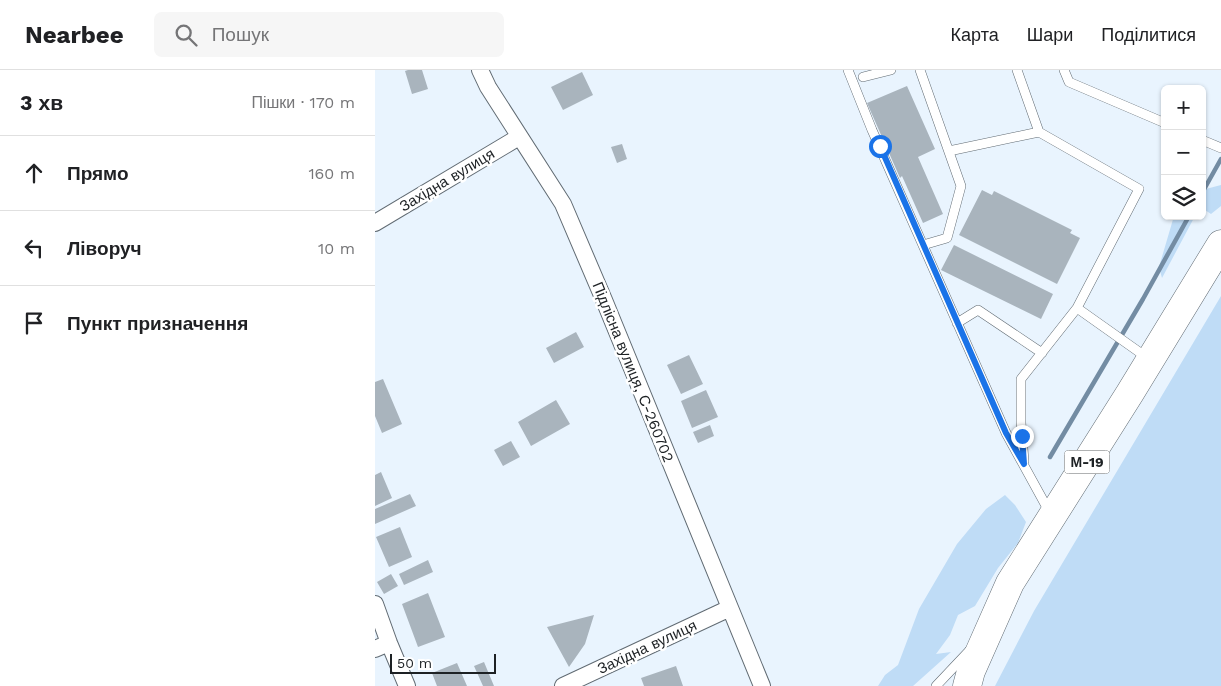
<!DOCTYPE html>
<html lang="uk">
<head>
<meta charset="utf-8">
<style>
  :root { --surface:#fff; --page:#f6f6f6; --text:#202124; --muted:#757577; --line:#e0e0e0 }
  body { margin:0; font-family:"Work Sans",sans-serif; background:var(--page); color:var(--text) }
  .controls { position:absolute; right:15px; top:15px; display:grid; overflow:hidden; border-radius:8px; box-shadow:0 1px 4px #0004 }
  .controls button { width:45px; height:45px; display:grid; place-items:center; padding:0; border:0; border-bottom:1px solid var(--line); background:var(--surface); color:var(--text); font:25px sans-serif }
  .scale { position:absolute; left:15px; bottom:12px; width:106px; box-sizing:border-box; padding-left:5px; border:2px solid #1d2124; border-top:0; font-size:14px; line-height:18px; white-space:nowrap; color:#1d2124; -webkit-text-stroke:4px #fff; paint-order:stroke }
  .stop { position:absolute; width:15px; height:15px; margin:-11px; border:4px solid #1a73e8; border-radius:50%; background:#fff }
  .stop.end { background:#1a73e8; border-color:#fff; box-shadow:0 1px 5px #0008 }
  .list { margin:0; padding:0; list-style:none }
  h2 { display:flex; justify-content:space-between; align-items:center; height:65px; margin:0; padding:0 20px; font-size:21px }
  h2 small { font-size:16px; font-weight:400; color:var(--muted) }
  .list li { display:grid; grid-template-columns:32px 1fr auto; gap:15px; align-items:center; box-sizing:border-box; height:75px; padding:0 20px; border-top:1px solid var(--line) }
  .list b { display:block; font-size:19px; white-space:nowrap }
  .list em { font-size:16px; font-style:normal; color:var(--muted) }
  .icon { flex:none; width:28px; height:28px; fill:none; stroke:currentColor; stroke-width:2; stroke-linecap:round; stroke-linejoin:round }
  .map { position:relative; flex:none; width:846px; height:616px; overflow:hidden }
  header { display:flex; align-items:center; gap:30px; box-sizing:border-box; height:70px; padding:0 25px; background:var(--surface); border-bottom:1px solid var(--line) }
  header strong { font-size:24px }
  nav { display:flex; gap:28px; margin-inline-start:auto; font-size:18px }
  .search { width:350px; height:45px; background:var(--page); display:flex; align-items:center; gap:12px; box-sizing:border-box; padding:0 18px; border-radius:8px; color:var(--muted); font-size:19px }
  main { display:flex }
  aside { flex:1; background:var(--surface) }
  .map>svg:first-child { display:block }
</style>
</head>
<body>
<header>
<strong>Nearbee</strong>
<div class="search"><svg class="icon" aria-label="search" viewBox="0 0 24 24"><circle cx="10" cy="10" r="6"/><path d="M15 15l6 6"/></svg>Пошук</div>
<nav><a>Карта</a><a>Шари</a><a>Поділитися</a></nav>
</header>
<main>
<aside>
<h2>3 хв<small>Пішки · 170 m</small></h2>
<ul class="list">
<li><svg class="icon" aria-label="ahead" viewBox="0 0 24 24"><path d="M12 20V5M6 11l6-6 6 6"/></svg><div><b>Прямо</b></div><em>160 m</em></li>
<li><svg class="icon" aria-label="left" viewBox="0 0 24 24"><path d="M17 20v-9H6M10 6l-5 5 5 5"/></svg><div><b>Ліворуч</b></div><em>10 m</em></li>
<li><svg class="icon" aria-label="arrive" viewBox="0 0 24 24"><path d="M6 21V4h12l-3 4 3 4H6"/></svg><div><b>Пункт призначення</b></div></li>
</ul>
</aside>
<div class="map">
<svg width="846" height="616" viewBox="0 0 846 616">
  <rect width="100%" height="100%" fill="#e9f4fe"/>
  <!-- green -->
  <path fill="#bfdcf6" d="M846 115V136L836 144 827 138V120Z
    M799 146H820L787 208 784 197Z
    M846 226V616H620L659 541Z
    M630 425 640 435 651 452 643 473 623 498 600 536 583 545 575 565 561 584 576 582 538 616H503L510 605 523 595 544 539 582 474 611 439Z"/>
  <g fill="none" stroke-linecap="round" stroke-linejoin="round">
    <!-- stream -->
    <path stroke="#738ca3" stroke-width="4.5" d="M827 123 846 89
      M675 387 768 229 814 146"/>
  </g>
  <!-- building -->
  <path fill="#a9b4bd" d="M33 0H47L53 19 37 24 30 1Z
    M207 2 218 25 188 40 176 17Z
    M532 16 560 79 543 87 568 144 548 153 527 106 525 108 492 33Z
    M247 74 252 89 242 93 236 77Z
    M607 120 617 125 619 121 697 160 695 163 705 168 682 214 584 165Z
    M579 175 678 224 666 249 566 200Z
    M201 262 209 277 179 293 171 278Z
    M314 285 328 314 306 324 292 295Z
    M8 309 27 354 7 363 0 346V312Z
    M331 320 343 347 317 358 306 331Z
    M181 330 195 354 156 376 143 352Z
    M335 355 339 366 323 373 318 362Z
    M136 371 145 387 128 396 119 380Z
    M6 402 17 428 0 436V405Z
    M35 424 41 436 0 454V439Z
    M25 457 37 487 14 497 1 467Z
    M53 490 58 502 29 515 24 504Z
    M16 504 23 516 9 524 2 512Z
    M53 523 70 567 43 577 27 534Z
    M219 545 210 574 194 597 172 557Z
    M109 592 119 616H108L99 596Z
    M82 593 92 616H62L57 603Z
    M301 596 308 616H269L266 608Z"/>
  <g fill="none" stroke-linecap="round" stroke-linejoin="round">
    <defs>
      <path id="service" d="M473 0 497 60 631 363 675 443
        M545 0 586 116 572 168 548 175
        M642 0 664 62 764 119 702 238 646 309V353L649 391
        M689 0 694 12 790 53
        M488 7 516 0
        M827 70 846 78
        M574 81 664 62
        M702 238 774 289
        M582 253 603 240 667 283
        M561 616 595 580"/>
      <path id="minor" d="M105 0 113 17 188 134 229 230 387 616
        M0 153 144 67
        M0 534 14 573 32 616
        M0 579 14 573
        M188 616 355 538"/>
      <path id="trunk" d="M592 616 596 601 635 513 755 323 846 174"/>
    </defs>
    <!-- service casing -->
    <use href="#service" stroke="#616b73" stroke-width="10"/>
    <!-- minor casing -->
    <use href="#minor" stroke="#616b73" stroke-width="18"/>
    <!-- trunk casing -->
    <use href="#trunk" stroke="#616b73" stroke-width="29"/>
    <!-- service -->
    <use href="#service" stroke="#fff" stroke-width="9"/>
    <!-- minor -->
    <use href="#minor" stroke="#fff" stroke-width="16"/>
    <!-- trunk -->
    <use href="#trunk" stroke="#fff" stroke-width="28"/>
  </g>
  <g fill="none" stroke-linecap="round" stroke-linejoin="round">
    <!-- route -->
    <path stroke="#1a73e8" stroke-width="6" d="M505 76 631 363 649 394 647 366"/>
  </g>
  <g text-anchor="middle" stroke-width="5" stroke-linejoin="round" paint-order="stroke">
    <!-- shield labels -->
    <rect fill="#fff" stroke="#616466" stroke-width="1" x="689.5" y="380.5" width="45" height="23" rx="4"/>
    <g font-size="14" font-weight="bold" fill="#1d2124">
      <text x="712" y="397">М-19</text>
    </g>
    <!-- street labels -->
    <g font-size="15" fill="#1d2124" stroke="#fff">
      <text transform="translate(72 110) rotate(-31)" y="5">Західна вулиця</text>
      <text transform="translate(258 302) rotate(68)" y="5">Підлісна вулиця, С-260702</text>
      <text transform="translate(272 577) rotate(-25)" y="5">Західна вулиця</text>
    </g>
  </g>
</svg>
<div class="controls">
<button>+</button>
<button>−</button>
<button><svg class="icon" aria-label="layers" viewBox="0 0 24 24"><path d="M12 4l9 5-9 5-9-5zM3 14l9 5 9-5"/></svg></button>
</div>
<div class="scale">50 m</div>
<div class="stop" style="left:505px;top:76px"></div>
<div class="stop end" style="left:647px;top:366px"></div>
</div>
</main>
</body>
</html>
